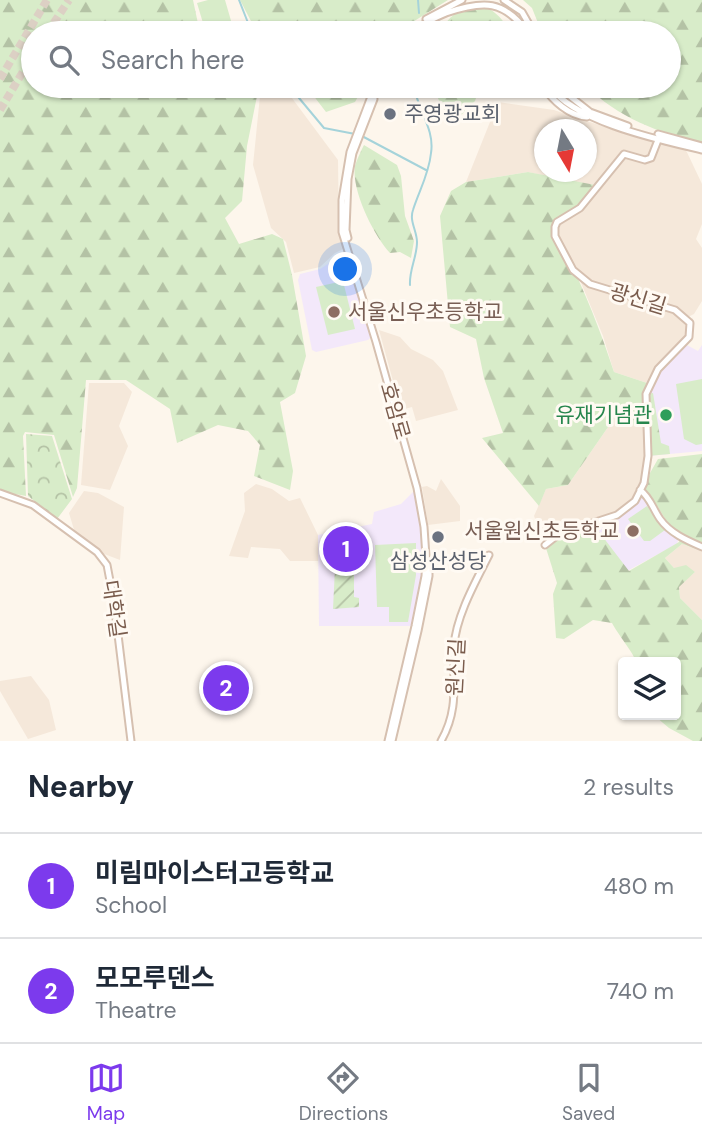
<!DOCTYPE html>
<html lang="en">
<head>
<meta charset="utf-8">
<style>
  :root { --surface:#fff; --page:#f2f2f3; --text:#1f2937; --muted:#747a83; --line:#e0e1e3; --accent:#7c3aed }
  body { margin:0; font-family:"DM Sans","Noto Sans KR",sans-serif; background:var(--page); color:var(--text) }
  .controls { position:absolute; right:21px; bottom:21px; display:grid; overflow:hidden; border-radius:7px; box-shadow:0 2px 5px #0004 }
  .controls button { width:63px; height:63px; display:grid; place-items:center; padding:0; border:0; border-bottom:2px solid var(--line); background:var(--surface); color:var(--text); font:35px sans-serif }
  .compass { position:absolute; left:534px; top:119px; width:63px; height:63px; border-radius:50%; background:var(--surface); box-shadow:0 2px 5px #0004; rotate:170deg }
  .you { position:absolute; left:346px; top:270px; width:24px; height:24px; margin:-18px; border:5px solid #fff; border-radius:50%; background:#1a73e8; box-shadow:0 0 0 10px #1a73e833 }
  .badge { display:grid; place-items:center; width:46px; height:46px; border-radius:50%; background:var(--accent); color:#fff; font-size:23px; font-weight:700 }
  .pin { position:absolute; translate:-50% -50%; border:4px solid #fff; box-shadow:0 2px 7px #0006 }
  .list { margin:0; padding:0; list-style:none }
  h2 { display:flex; justify-content:space-between; align-items:center; height:91px; margin:0; padding:0 28px; font-size:30px }
  h2 small { font-size:23px; font-weight:400; color:var(--muted) }
  .list li { display:grid; grid-template-columns:46px 1fr auto; gap:21px; align-items:center; box-sizing:border-box; height:105px; padding:0 28px; border-top:2px solid var(--line) }
  .list b { display:block; font-size:26px; white-space:nowrap }
  .list p { margin:0; font-size:23px; white-space:nowrap; color:var(--muted) }
  .list em { font-size:23px; font-style:normal; color:var(--muted) }
  .icon { flex:none; width:38px; height:38px; fill:none; stroke:currentColor; stroke-width:2; stroke-linecap:round; stroke-linejoin:round }
  .map { position:relative; flex:none; width:702px; height:741px; overflow:hidden }
  .search { position:absolute; background:var(--surface); box-shadow:0 2px 5px #0004; left:21px; right:21px; top:21px; height:77px; display:flex; align-items:center; gap:18px; box-sizing:border-box; padding:0 24px; border-radius:38px; color:var(--muted); font-size:26px }
  .sheet { height:301px; background:var(--surface) }
  nav { display:flex; justify-content:space-around; align-items:center; box-sizing:border-box; height:98px; border-top:2px solid var(--line); background:var(--surface); font-size:19px; color:var(--muted) }
  nav a { display:grid; justify-items:center; gap:4px }
  nav .on { color:var(--accent) }
  .map>svg:first-child { display:block }
</style>
</head>
<body>
<div class="map">
<svg width="702" height="741" viewBox="0 0 702 741">
  <defs>
    <pattern id="forest-firs" width="22" height="20" patternUnits="userSpaceOnUse" patternTransform="scale(1.75)"><rect width="22" height="20" fill="#d8ecc9"/><path d="M5 1l3.5 6h-7zM16 11l3.5 6h-7z" fill="#b4c2a5"/></pattern>
    <pattern id="park-crowns" width="20" height="18" patternUnits="userSpaceOnUse" patternTransform="scale(1.75)"><rect width="20" height="18" fill="#d8ecc9"/><path d="M2 6a3 3 0 1 1 6 0M12 15a3 3 0 1 1 6 0" fill="none" stroke="#b4c2a5"/></pattern>
    <pattern id="garden-furrows" width="10" height="10" patternUnits="userSpaceOnUse" patternTransform="scale(1.75)"><rect width="10" height="10" fill="#d8ecc9"/><path d="M-1 1l2-2M0 10L10 0M9 11l2-2" fill="none" stroke="#b4c2a5"/></pattern>
  </defs>
  <rect width="100%" height="100%" fill="#fdf6ec"/>
  <!-- residential -->
  <path fill="#f5e8da" fill-rule="evenodd" d="M261 86H283L338 160 339 235 343 249 335 253 320 267 294 273 286 242 271 228 253 165Z
    M498 102 554 110 626 134 684 146 702 184V224L696 239 702 248V301L694 314 686 318 691 326 693 317V331L650 384 614 372 603 336 577 273 555 236V227L593 187 528 172 466 182ZM544 130H586V172H544Z
    M379 330 400 337 411 349 433 360 443 371 458 410 416 421 412 407 401 410Z
    M89 383H124L132 392 119 426 128 446 110 490 81 485Z
    M645 402 648 447 644 483 626 510 545 545 534 516 546 489 568 485 624 404Z
    M441 479 460 506V521L428 525 422 487 427 486 436 491Z
    M256 484 272 489 289 501 300 498 318 535 319 561H290L280 549 251 547 248 558 229 556 245 511 244 493Z
    M84 491 98 493 124 507 120 560 99 552 75 533 69 513Z
    M682 544 702 551V620L680 598 679 586 695 572 674 568 665 558Z
    M31 676 49 700 56 730 28 739 0 691V681Z"/>
  <!-- education -->
  <path fill="#f3e8fa" d="M344 253 371 337 368 340 316 352 312 350 298 280 300 274 320 269 334 260 338 254Z
    M685 344 698 351 702 345V451L648 456V391L658 369Z
    M417 488 426 557 415 626H319L318 535 372 524 374 512 401 504Z
    M639 493 646 499 660 523 678 540 677 544 627 571 594 525 623 512Z"/>
  <!-- forest -->
  <path fill="url(#forest-firs)" d="M0 0H193L200 33H33V86H259L247 146 242 201 225 218 239 244 272 234 283 239 292 275 306 356 295 393 280 402 293 471 290 490 254 476 260 445 248 431 218 425 177 443 170 409 126 380H86L77 488 73 497 54 435 25 432 23 436 26 496 4 492 0 489Z
    M240 0H448L395 33H262L252 23Z
    M523 0H702V144C660 133 616 117 587 86H669V33H542L532 8Z
    M485 6C496 13 506 20 507 33H439C453 10 460 10 485 6Z
    M306 86H364L355 102 326 112Z
    M433 86H480L475 101 453 123 440 103Z
    M364 145 397 165 401 176 405 216 414 241 411 258 400 252 390 253C374 236 351 190 355 166 357 159 361 151 364 145Z
    M528 172 595 185 580 208 557 222 555 232C579 277 598 323 614 372L650 384 647 394 653 393 661 443 669 446 670 454 648 456 645 402 624 404 568 485 546 489 539 506 482 438 503 433 484 378 476 339 450 327 440 216 451 191 466 182Z
    M702 454V551L682 544 665 558 674 568 686 565 695 572 679 587 680 598 702 620V741H693L669 728 656 717 638 715H676V662H636C635 655 617 633 612 623L593 620 564 639 556 638 553 594 557 583 545 545 559 534 593 524 629 571 679 542 682 534C660 521 660 503 645 490L650 473 658 459Z"/>
  <!-- park -->
  <path fill="url(#park-crowns)" d="M644 402 646 423 630 425 615 416 623 404Z
    M26 434 52 436 72 499 57 519 28 496Z"/>
  <!-- garden -->
  <path fill="url(#garden-furrows)" d="M335 553 338 556H359V573L354 574V597L359 598V607L333 609 335 568H332V555Z"/>
  <!-- pitch -->
  <path fill="#d8ecc9" d="M208 0H225L234 31 206 33 197 3Z
    M343 281 355 329 328 335 316 287Z
    M702 379V444L696 445 684 439 676 384Z
    M647 506 665 530 650 541H644L628 519Z
    M416 543V575L408 622H389V607H377L375 545Z"/>
  <g fill="none" stroke-linecap="round" stroke-linejoin="round">
    <!-- stream -->
    <path stroke="#a5d3da" stroke-width="2" d="M239 0 252 33
      M418 0 419 13
      M289 86 324 128 355 134
      M360 135 426 170
      M410 285C409 270 417 257 417 242 417 231 409 221 413 210 419 191 429 174 431 153 435 129 417 109 414 86"/>
    <!-- highway-tunnel -->
    <path stroke="#dcd0c4" stroke-width="8" stroke-dasharray="8 4" stroke-linecap="butt" d="M47 33 69 0
      M0 79 47 0
      M0 110 33 55"/>
    <defs>
      <path id="secondary" d="M504 0 522 12 534 33
        M426 19 462 0
        M414 33C423 23 434 18 446 13 484 0 504 0 528 33
        M375 86 350 152 342 200V232L376 342 417 488 424 527 426 557 425 576 415 626 388 741
        M543 86C553 101 569 116 587 117
        M550 86C574 122 660 140 702 150
        M557 86 590 112 628 126
        M658 134 702 146
        M348 238 346 230 348 179 353 153 374 99
        M393 388 400 416
        M640 490C650 497 653 509 660 519 670 533 686 540 702 547
        M0 493 33 505 97 552 107 565 114 602 131 741
        M545 545 559 534 617 515 635 501 644 483 648 456 646 394 658 369 689 337 690 323 675 310 590 284 573 270 555 236V227L557 222 580 208 624 154 645 160 651 158 660 135
        M392 741 418 631 429 576V566
        M441 741C460 708 452 681 454 646 456 616 476 581 489 555"/>
    </defs>
    <!-- secondary casing -->
    <use href="#secondary" stroke="#d6c0b0" stroke-width="9"/>
    <!-- secondary -->
    <use href="#secondary" stroke="#fff" stroke-width="5"/>
  </g>
  <!-- markers -->
  <g fill="#6b7280" stroke="#fffaf3" stroke-width="2.5">
    <circle cx="390" cy="114" r="7"/>
    <circle cx="438" cy="537" r="7"/>
  </g>
  <g fill="#8d6e63" stroke="#fffaf3" stroke-width="2.5">
    <circle cx="334" cy="312" r="7"/>
    <circle cx="633" cy="531" r="7"/>
  </g>
  <circle fill="#2e9e5b" stroke="#fffaf3" stroke-width="2.5" cx="666" cy="415" r="7"/>
  <g text-anchor="middle" stroke-width="6" stroke-linejoin="round" paint-order="stroke">
    <!-- worship labels -->
    <g font-size="21" fill="#5b616d" stroke="#fffaf3" text-anchor="start">
      <text x="404" y="121">주영광교회</text>
      <text x="438" y="568" text-anchor="middle">삼성산성당</text>
    </g>
    <!-- street labels -->
    <g font-size="21" fill="#7a5c4d" stroke="#fffaf3">
      <text transform="translate(638 299) rotate(17)" y="7">광신길</text>
      <text transform="translate(395 411) rotate(74)" y="7">호암로</text>
      <text transform="translate(114 609) rotate(82)" y="7">대학길</text>
      <text transform="translate(456 667) rotate(-87)" y="7">원신길</text>
    </g>
    <!-- education labels -->
    <g font-size="21" fill="#785e54" stroke="#fffaf3" text-anchor="start">
      <text x="348" y="319">서울신우초등학교</text>
      <text x="619" y="538" text-anchor="end">서울원신초등학교</text>
    </g>
    <!-- leisure labels -->
    <g font-size="21" fill="#27864d" stroke="#fffaf3" text-anchor="end">
      <text x="652" y="422">유재기념관</text>
    </g>
  </g>
</svg>
<div class="controls">
<button><svg class="icon" aria-label="layers" viewBox="0 0 24 24"><path d="M12 4l9 5-9 5-9-5zM3 14l9 5 9-5"/></svg></button>
</div>
<svg class="compass" viewBox="-18 -18 36 36"><path d="M0-13l5 13h-10z" fill="#e53935"/><path d="M0 13l5-13h-10z" fill="#747a83"/></svg>
<div class="you"></div>
<div class="pin badge" style="left:346px;top:549px">1</div>
<div class="pin badge" style="left:226px;top:688px">2</div>
<div class="search"><svg class="icon" aria-label="search" viewBox="0 0 24 24"><circle cx="10" cy="10" r="6"/><path d="M15 15l6 6"/></svg>Search here</div>
</div>
<section class="sheet">
<h2>Nearby<small>2 results</small></h2>
<ul class="list">
<li><span class="badge">1</span><div><b>미림마이스터고등학교</b><p>School</p></div><em>480 m</em></li>
<li><span class="badge">2</span><div><b>모모루덴스</b><p>Theatre</p></div><em>740 m</em></li>
</ul>
</section>
<nav>
<a class="on"><svg class="icon" aria-label="map" viewBox="0 0 24 24"><path d="M3 6l6-2 6 2 6-2v14l-6 2-6-2-6 2zM9 4v14M15 6v14"/></svg>Map</a>
<a><svg class="icon" aria-label="directions" viewBox="0 0 24 24"><path d="M12 3l9 9-9 9-9-9zM9 14v-3h6M13 9l2 2-2 2"/></svg>Directions</a>
<a><svg class="icon" aria-label="saved" viewBox="0 0 24 24"><path d="M7 4h10v16l-5-4-5 4z"/></svg>Saved</a>
</nav>
</body>
</html>
